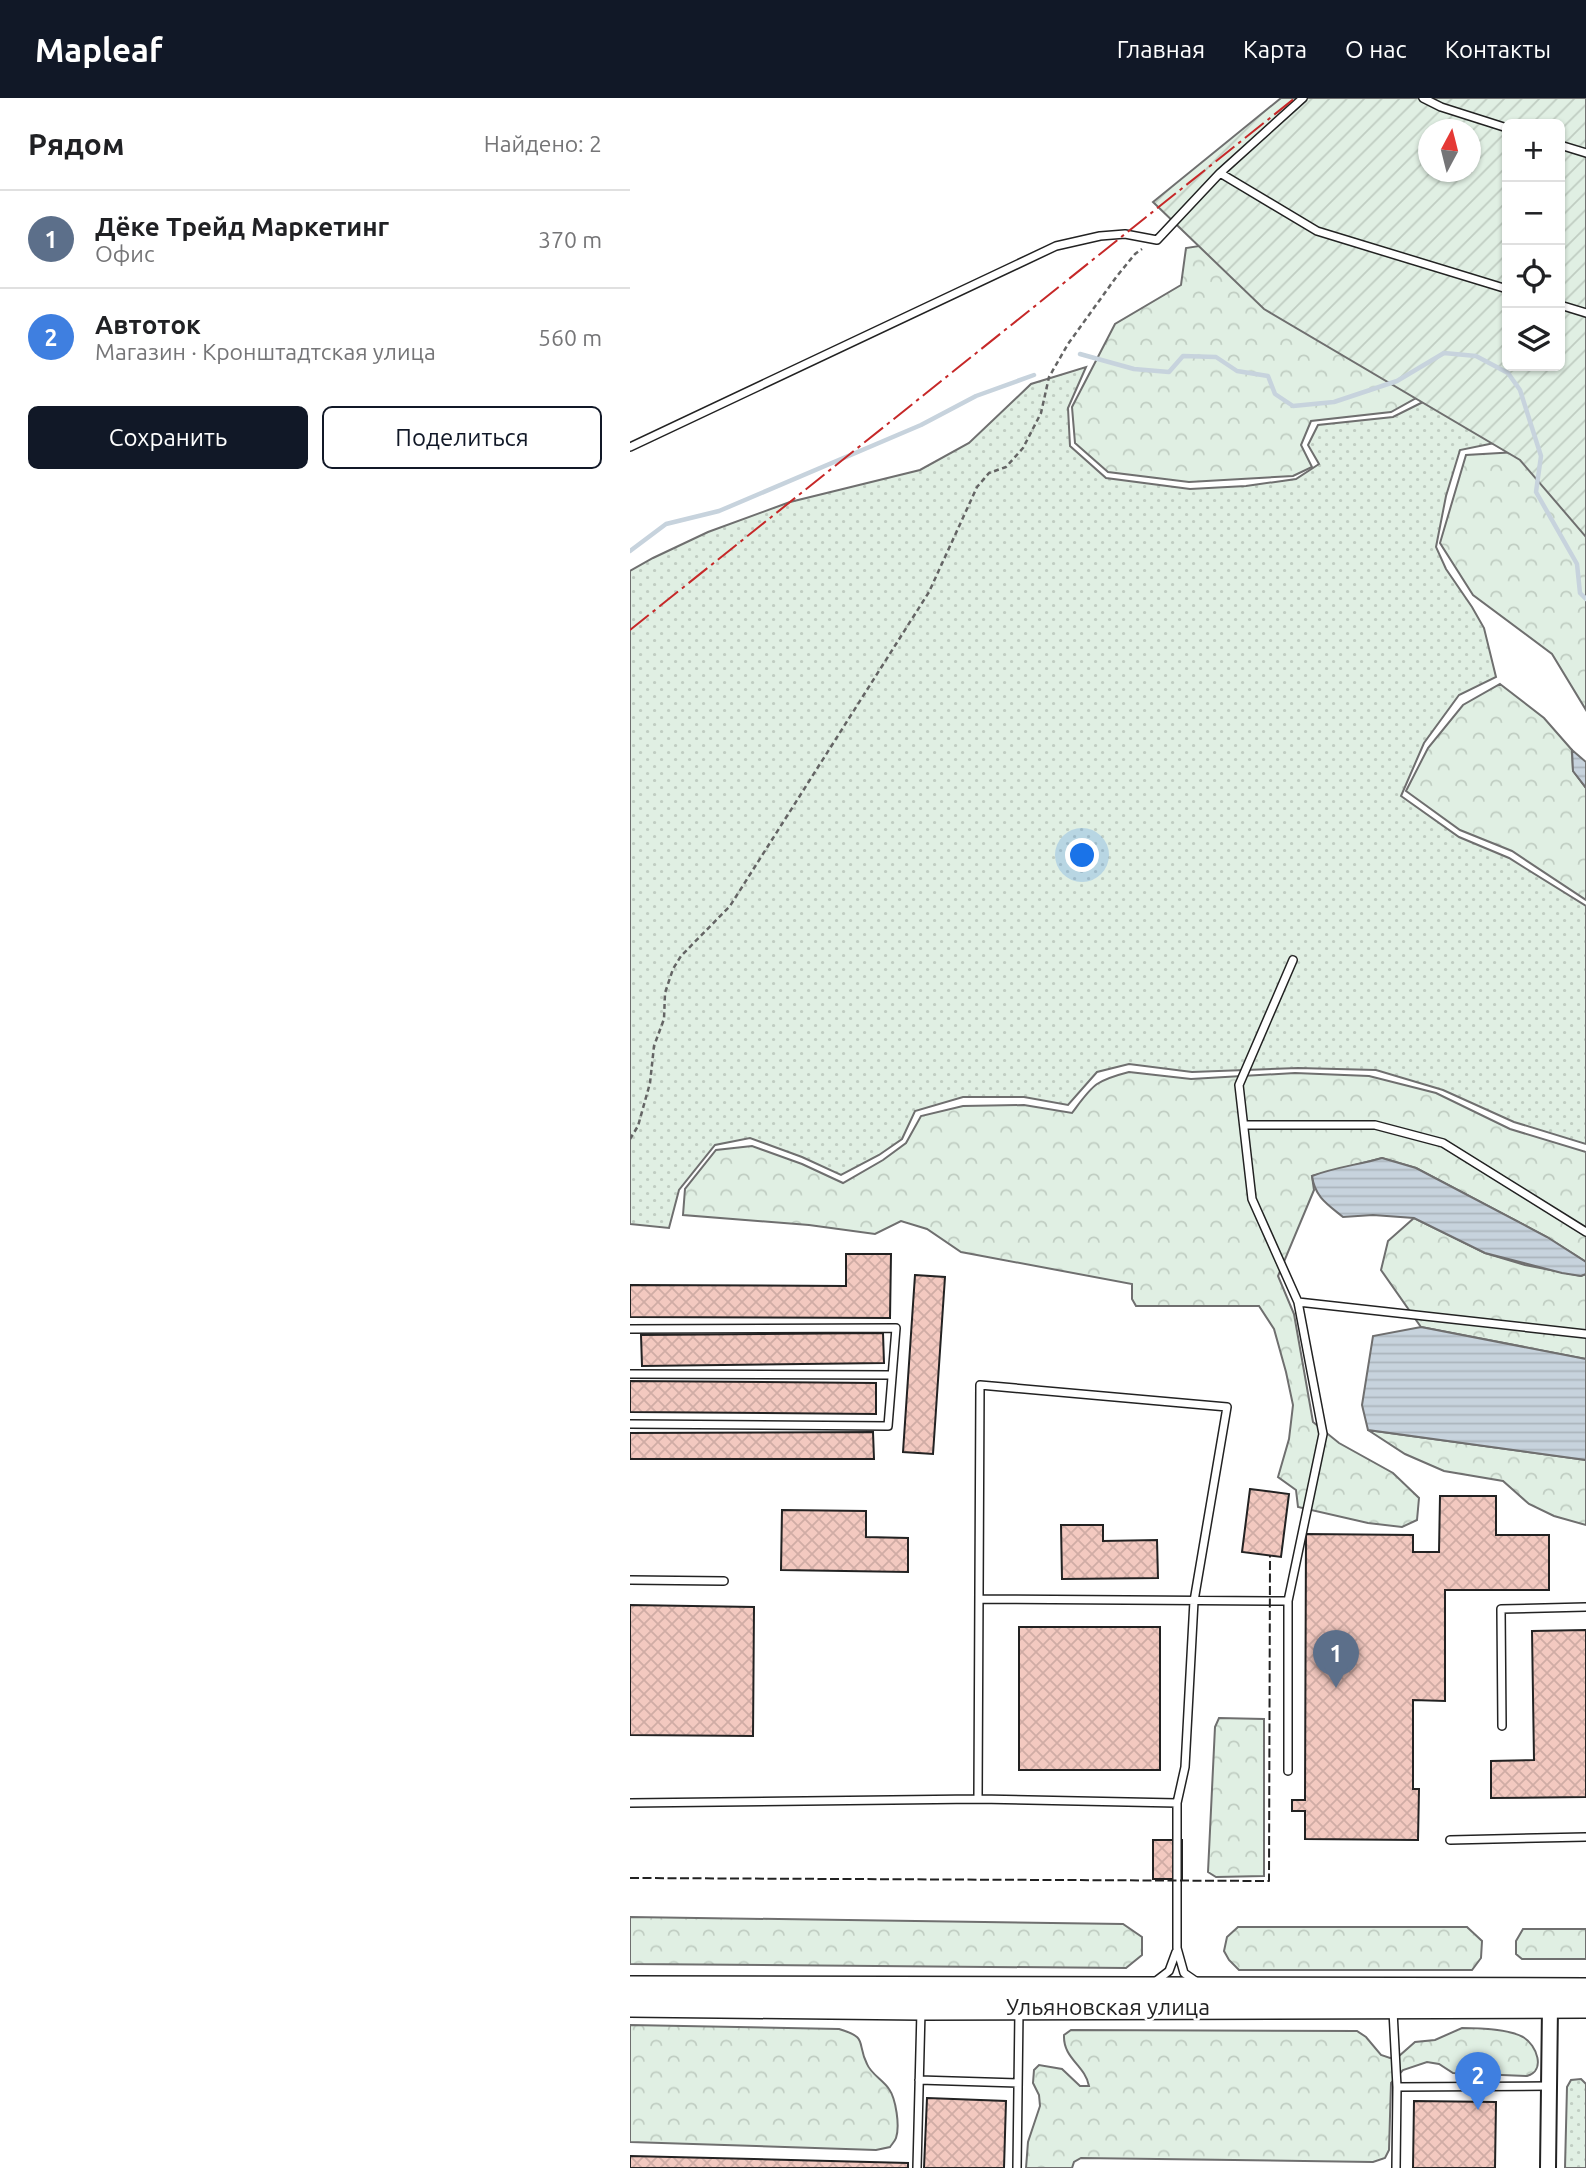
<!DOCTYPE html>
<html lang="ru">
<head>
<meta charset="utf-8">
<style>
  :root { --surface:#fff; --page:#f6f6f6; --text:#202124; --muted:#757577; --line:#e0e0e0; --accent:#111827 }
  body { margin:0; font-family:Ubuntu,sans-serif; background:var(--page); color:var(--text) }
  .controls { position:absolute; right:21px; top:21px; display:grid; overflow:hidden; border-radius:10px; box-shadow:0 2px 5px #0004 }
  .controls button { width:63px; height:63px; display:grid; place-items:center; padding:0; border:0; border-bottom:2px solid var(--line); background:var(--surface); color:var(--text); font:35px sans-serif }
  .compass { position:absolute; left:788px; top:21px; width:63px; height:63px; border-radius:50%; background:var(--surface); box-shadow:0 2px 5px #0004; rotate:7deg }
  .you { position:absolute; left:453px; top:758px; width:24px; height:24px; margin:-18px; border:5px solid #fff; border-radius:50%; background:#1a73e8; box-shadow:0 0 0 10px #1a73e833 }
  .badge { display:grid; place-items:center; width:46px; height:46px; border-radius:50%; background:var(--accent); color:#fff; font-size:23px; font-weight:700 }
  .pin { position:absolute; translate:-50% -58px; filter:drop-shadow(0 2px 4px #0008) }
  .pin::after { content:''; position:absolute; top:37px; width:24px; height:21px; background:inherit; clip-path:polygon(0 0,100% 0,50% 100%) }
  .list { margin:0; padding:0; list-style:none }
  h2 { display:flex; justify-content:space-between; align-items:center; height:91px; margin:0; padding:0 28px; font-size:30px }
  h2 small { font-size:23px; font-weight:400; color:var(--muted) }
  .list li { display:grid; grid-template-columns:46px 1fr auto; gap:21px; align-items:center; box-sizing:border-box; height:98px; padding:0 28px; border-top:2px solid var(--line) }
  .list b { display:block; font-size:26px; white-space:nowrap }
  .list p { margin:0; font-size:23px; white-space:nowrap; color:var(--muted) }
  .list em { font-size:23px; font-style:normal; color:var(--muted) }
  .actions { display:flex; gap:14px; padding:21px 28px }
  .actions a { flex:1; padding:16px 0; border:2px solid var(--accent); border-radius:10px; text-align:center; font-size:24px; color:var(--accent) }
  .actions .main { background:var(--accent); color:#fff }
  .icon { flex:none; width:38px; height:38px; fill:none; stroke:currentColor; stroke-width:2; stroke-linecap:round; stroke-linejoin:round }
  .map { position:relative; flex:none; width:956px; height:2070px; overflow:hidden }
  header { display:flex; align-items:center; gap:42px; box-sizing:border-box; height:98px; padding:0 35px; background:var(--accent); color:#fff }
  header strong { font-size:33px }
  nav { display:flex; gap:38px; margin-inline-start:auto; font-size:24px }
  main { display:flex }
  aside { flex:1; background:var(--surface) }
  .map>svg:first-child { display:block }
</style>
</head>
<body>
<header>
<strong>Mapleaf</strong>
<nav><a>Главная</a><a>Карта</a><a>О нас</a><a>Контакты</a></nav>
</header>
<main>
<aside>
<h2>Рядом<small>Найдено: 2</small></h2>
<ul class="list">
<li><span class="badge" style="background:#5c6f8a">1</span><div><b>Дёке Трейд Маркетинг</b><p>Офис</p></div><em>370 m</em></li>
<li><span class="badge" style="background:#3f7fe0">2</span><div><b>Автоток</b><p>Магазин · Кронштадтская улица</p></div><em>560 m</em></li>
</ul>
<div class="actions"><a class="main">Сохранить</a><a>Поделиться</a></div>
</aside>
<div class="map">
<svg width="956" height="2070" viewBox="0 0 956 2070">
  <defs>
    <pattern id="grass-dots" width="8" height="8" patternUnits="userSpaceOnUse" patternTransform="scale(1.75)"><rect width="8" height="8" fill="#e0efe3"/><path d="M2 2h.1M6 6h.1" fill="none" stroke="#c0cdc2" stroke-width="1.8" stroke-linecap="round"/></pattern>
    <pattern id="forest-crowns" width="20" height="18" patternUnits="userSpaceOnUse" patternTransform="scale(1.75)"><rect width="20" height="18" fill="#e0efe3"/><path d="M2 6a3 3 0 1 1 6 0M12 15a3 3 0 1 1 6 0" fill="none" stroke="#c0cdc2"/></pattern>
    <pattern id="garden-furrows" width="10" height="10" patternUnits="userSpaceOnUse" patternTransform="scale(1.75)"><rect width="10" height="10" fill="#e0efe3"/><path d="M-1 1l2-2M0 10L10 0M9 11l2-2" fill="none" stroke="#c0cdc2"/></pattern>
    <pattern id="water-rules" width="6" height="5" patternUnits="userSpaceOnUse" patternTransform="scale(1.75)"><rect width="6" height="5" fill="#c7d3dd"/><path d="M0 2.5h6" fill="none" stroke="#abb5bd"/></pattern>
    <pattern id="building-cross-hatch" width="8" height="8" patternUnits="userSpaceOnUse" patternTransform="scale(1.75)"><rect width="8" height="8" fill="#f3c9c0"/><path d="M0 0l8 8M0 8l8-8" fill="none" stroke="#d0aca5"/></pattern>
  </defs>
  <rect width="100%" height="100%" fill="#fff"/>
  <!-- grass -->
  <path fill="url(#grass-dots)" stroke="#6f6f6f" stroke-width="2" d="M456 269 438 310 440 348 476 380 560 391 616 388 666 381 689 366 678 347 688 327 763 319 799 301 874 343 830 352 816 398 806 449 816 471 842 509 854 530 866 579 829 597 794 645 771 698 829 739 879 760 956 808V1046L884 1024 813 992 746 972 668 970 562 974 499 966 467 974 438 1007 394 999H333L285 1013 272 1041 249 1057 211 1077 172 1059 120 1040 85 1047 49 1092 39 1130 0 1126V473L23 460 78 434 160 404 290 372 339 345 401 286Z
    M951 1981 956 1986V2070H935L937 1989 941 1982Z"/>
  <!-- forest -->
  <path fill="url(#forest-crowns)" stroke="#6f6f6f" stroke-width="2" d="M595 144 795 295 761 314 681 323 671 347 682 369 663 378 559 384 478 374 445 345 442 309 485 226 551 187 556 150Z
    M923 352 956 360V612L922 556 843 497 810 445 836 357Z
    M870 586 914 620 942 652 943 673 956 690V802L882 753 830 732 776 693 798 650 833 607Z
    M499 974 561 981 665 975 739 978 806 995 880 1031 956 1054V1164L917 1139 786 1070 752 1060 682 1078 684 1092 648 1178 664 1216 683 1324 709 1345 763 1375 789 1400 787 1422 772 1429 738 1425 668 1409 666 1392 648 1379 659 1341 663 1307 656 1274 644 1231 629 1208H506L502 1201V1186L331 1154 297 1131 271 1123 245 1136 179 1127 53 1117 55 1091 86 1052 122 1048 172 1066 213 1085 253 1062 276 1045 291 1018 333 1008 394 1007 442 1015C463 987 464 983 499 974Z
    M784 1120 855 1155 895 1167 951 1178 956 1176V1261L791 1229 751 1172 758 1143Z
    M738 1332 956 1362V1427L924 1418 899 1406 873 1383 814 1373 775 1356Z
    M589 1620 634 1621V1778L586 1779 578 1774 585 1629Z
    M0 1819 493 1826 512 1839V1857L496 1870 0 1866Z
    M608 1829H837L852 1843 851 1860 842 1872H609L599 1862 594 1853 597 1839Z
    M893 1831H956V1861H892L886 1856V1843Z
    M0 1927 209 1931C239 1940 226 1944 237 1966 241 1976 253 1982 259 1991 266 2001 270 2028 266 2040 265 2043 262 2046 260 2049L246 2052 0 2044Z
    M832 1930C849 1930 878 1931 893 1939 907 1947 916 1973 897 1978L823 1975 809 1966 797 1964 773 1972 761 1985 759 2052 755 2060 743 2064 451 2060 444 2064 442 2070H396L398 2044 410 2008 409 1997 403 1985 404 1972 409 1967 432 1971 450 1988H459C455 1967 433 1961 434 1937L441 1932 727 1933 736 1939 751 1957 760 1960 769 1958 785 1944 805 1942Z"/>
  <!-- garden -->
  <path fill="url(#garden-furrows)" stroke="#6f6f6f" stroke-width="2" fill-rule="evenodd" d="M651 0H956V439L890 362 634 211 523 104ZM877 26H930V268H877ZM799 32H841V74H799Z"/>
  <!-- water -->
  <path fill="url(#water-rules)" stroke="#6f6f6f" stroke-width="2" d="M942 652 956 664V690L943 673Z
    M752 1060 786 1070 917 1139 956 1164V1176L951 1178 932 1175 855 1155 784 1120 743 1117 713 1119C697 1106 685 1099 682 1078 705 1069 728 1067 752 1060Z
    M791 1229 956 1261V1362L738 1332 732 1307 743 1238Z"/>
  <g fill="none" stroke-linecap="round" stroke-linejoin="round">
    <!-- stream -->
    <path stroke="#c7d3dd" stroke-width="4.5" d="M450 256 504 271 539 274 553 258 586 259 607 273 638 278 645 296 663 308 704 304 767 283 814 255 846 258 878 275 890 292 911 358 906 394 947 466 950 495 956 501
      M0 453 36 426 89 413 291 327 346 298 404 277"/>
  </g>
  <!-- building -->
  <path fill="url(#building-cross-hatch)" stroke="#222" stroke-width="2" d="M216 1156H261L260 1220 0 1219V1187L216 1188Z
    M285 1177 315 1179 303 1356 273 1354Z
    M253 1235 254 1265 12 1268 11 1237Z
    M0 1283 246 1285V1316L0 1314Z
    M243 1334 244 1361H0V1335Z
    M620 1391 659 1396 651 1459 612 1454Z
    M810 1398H866V1437H919V1492H815V1603L783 1602V1691H789L788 1742 675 1741V1713H662V1702H675L676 1436 783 1437V1454H809Z
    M152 1412 236 1413V1439L278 1440V1474L151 1472Z
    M431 1427H473V1443L527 1442 528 1480 432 1481Z
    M0 1507 124 1509 123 1638 0 1637Z
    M389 1529H530V1672H389Z
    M956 1532V1699L861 1700V1663L904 1662 902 1533Z
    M523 1742H552V1781H523Z
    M297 2000 376 2003 374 2070H294Z
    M784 2003 866 2004 865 2070H783Z
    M0 2058 278 2065V2070H0Z"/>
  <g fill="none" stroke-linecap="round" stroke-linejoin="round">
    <defs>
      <path id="service" d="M793 0 811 9 877 30
        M930 47 956 55
        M590 75 687 133 877 191
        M930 207 956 215
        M0 349 426 148 470 138 495 136 527 142 590 75 673 0
        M614 1027H745L813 1045 956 1134
        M668 1204 956 1236
        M0 1231 266 1230 258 1328 0 1326
        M0 1276 261 1277
        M0 1482 94 1483
        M349 1501 658 1503
        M872 1628 871 1511 956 1509
        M658 1673V1503L693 1336 668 1204 622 1101 609 987 663 862
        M0 1705 348 1701
        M547 1705 348 1701 350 1287 597 1309 564 1503 555 1669 547 1705V1850L554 1875 567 1884
        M820 1742 956 1739
        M526 1883 539 1873 546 1854
        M763 1913 767 1989 766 2070
        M289 1982 388 1985
        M767 1989 919 1988
        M287 2070 291 1913
        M387 2070 389 1913"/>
      <path id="minor" d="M918 2070 920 1909"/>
      <path id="trunk" d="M0 1890 956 1892
        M0 1907 291 1910 956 1908"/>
    </defs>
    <!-- service casing -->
    <use href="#service" stroke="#222" stroke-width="10"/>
    <!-- minor casing -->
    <use href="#minor" stroke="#222" stroke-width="18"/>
    <!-- trunk casing -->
    <use href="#trunk" stroke="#222" stroke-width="26"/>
    <!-- path -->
    <path stroke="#646464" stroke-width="2.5" stroke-dasharray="5 3.5" stroke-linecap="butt" d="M0 1041 8 1028 20 985 24 948 34 921 35 895 43 871 51 858 100 808 299 494 347 389 359 375 376 369 393 350 411 315 419 279 438 246 487 178 505 156 512 151"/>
    <!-- service -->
    <use href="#service" stroke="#fff" stroke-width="7"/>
    <!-- minor -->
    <use href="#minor" stroke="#fff" stroke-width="14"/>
    <!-- trunk -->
    <use href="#trunk" stroke="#fff" stroke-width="23"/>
    <!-- fence -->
    <path stroke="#222" stroke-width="2" stroke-dasharray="9 3.5" stroke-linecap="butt" d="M0 1780 639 1783 640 1458"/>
    <!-- power -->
    <path stroke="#c62828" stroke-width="2" stroke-dasharray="24 5 3.5 5" stroke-linecap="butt" d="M0 532 665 0"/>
  </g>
  <g text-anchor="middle" stroke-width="5" stroke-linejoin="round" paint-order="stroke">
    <!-- street labels -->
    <g font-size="23" fill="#222" stroke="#fff">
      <text x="478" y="1917">Ульяновская улица</text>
    </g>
  </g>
</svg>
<div class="controls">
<button>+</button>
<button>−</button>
<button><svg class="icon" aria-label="locate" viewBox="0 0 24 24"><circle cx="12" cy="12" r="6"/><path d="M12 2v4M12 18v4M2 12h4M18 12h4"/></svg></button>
<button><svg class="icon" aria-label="layers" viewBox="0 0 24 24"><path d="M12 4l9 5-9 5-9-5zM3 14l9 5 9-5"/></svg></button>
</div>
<svg class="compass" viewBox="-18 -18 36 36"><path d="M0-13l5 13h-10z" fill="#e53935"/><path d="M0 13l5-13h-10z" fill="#757577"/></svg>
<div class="you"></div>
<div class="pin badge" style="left:706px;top:1590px;background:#5c6f8a">1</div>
<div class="pin badge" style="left:848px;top:2012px;background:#3f7fe0">2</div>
</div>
</main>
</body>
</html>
